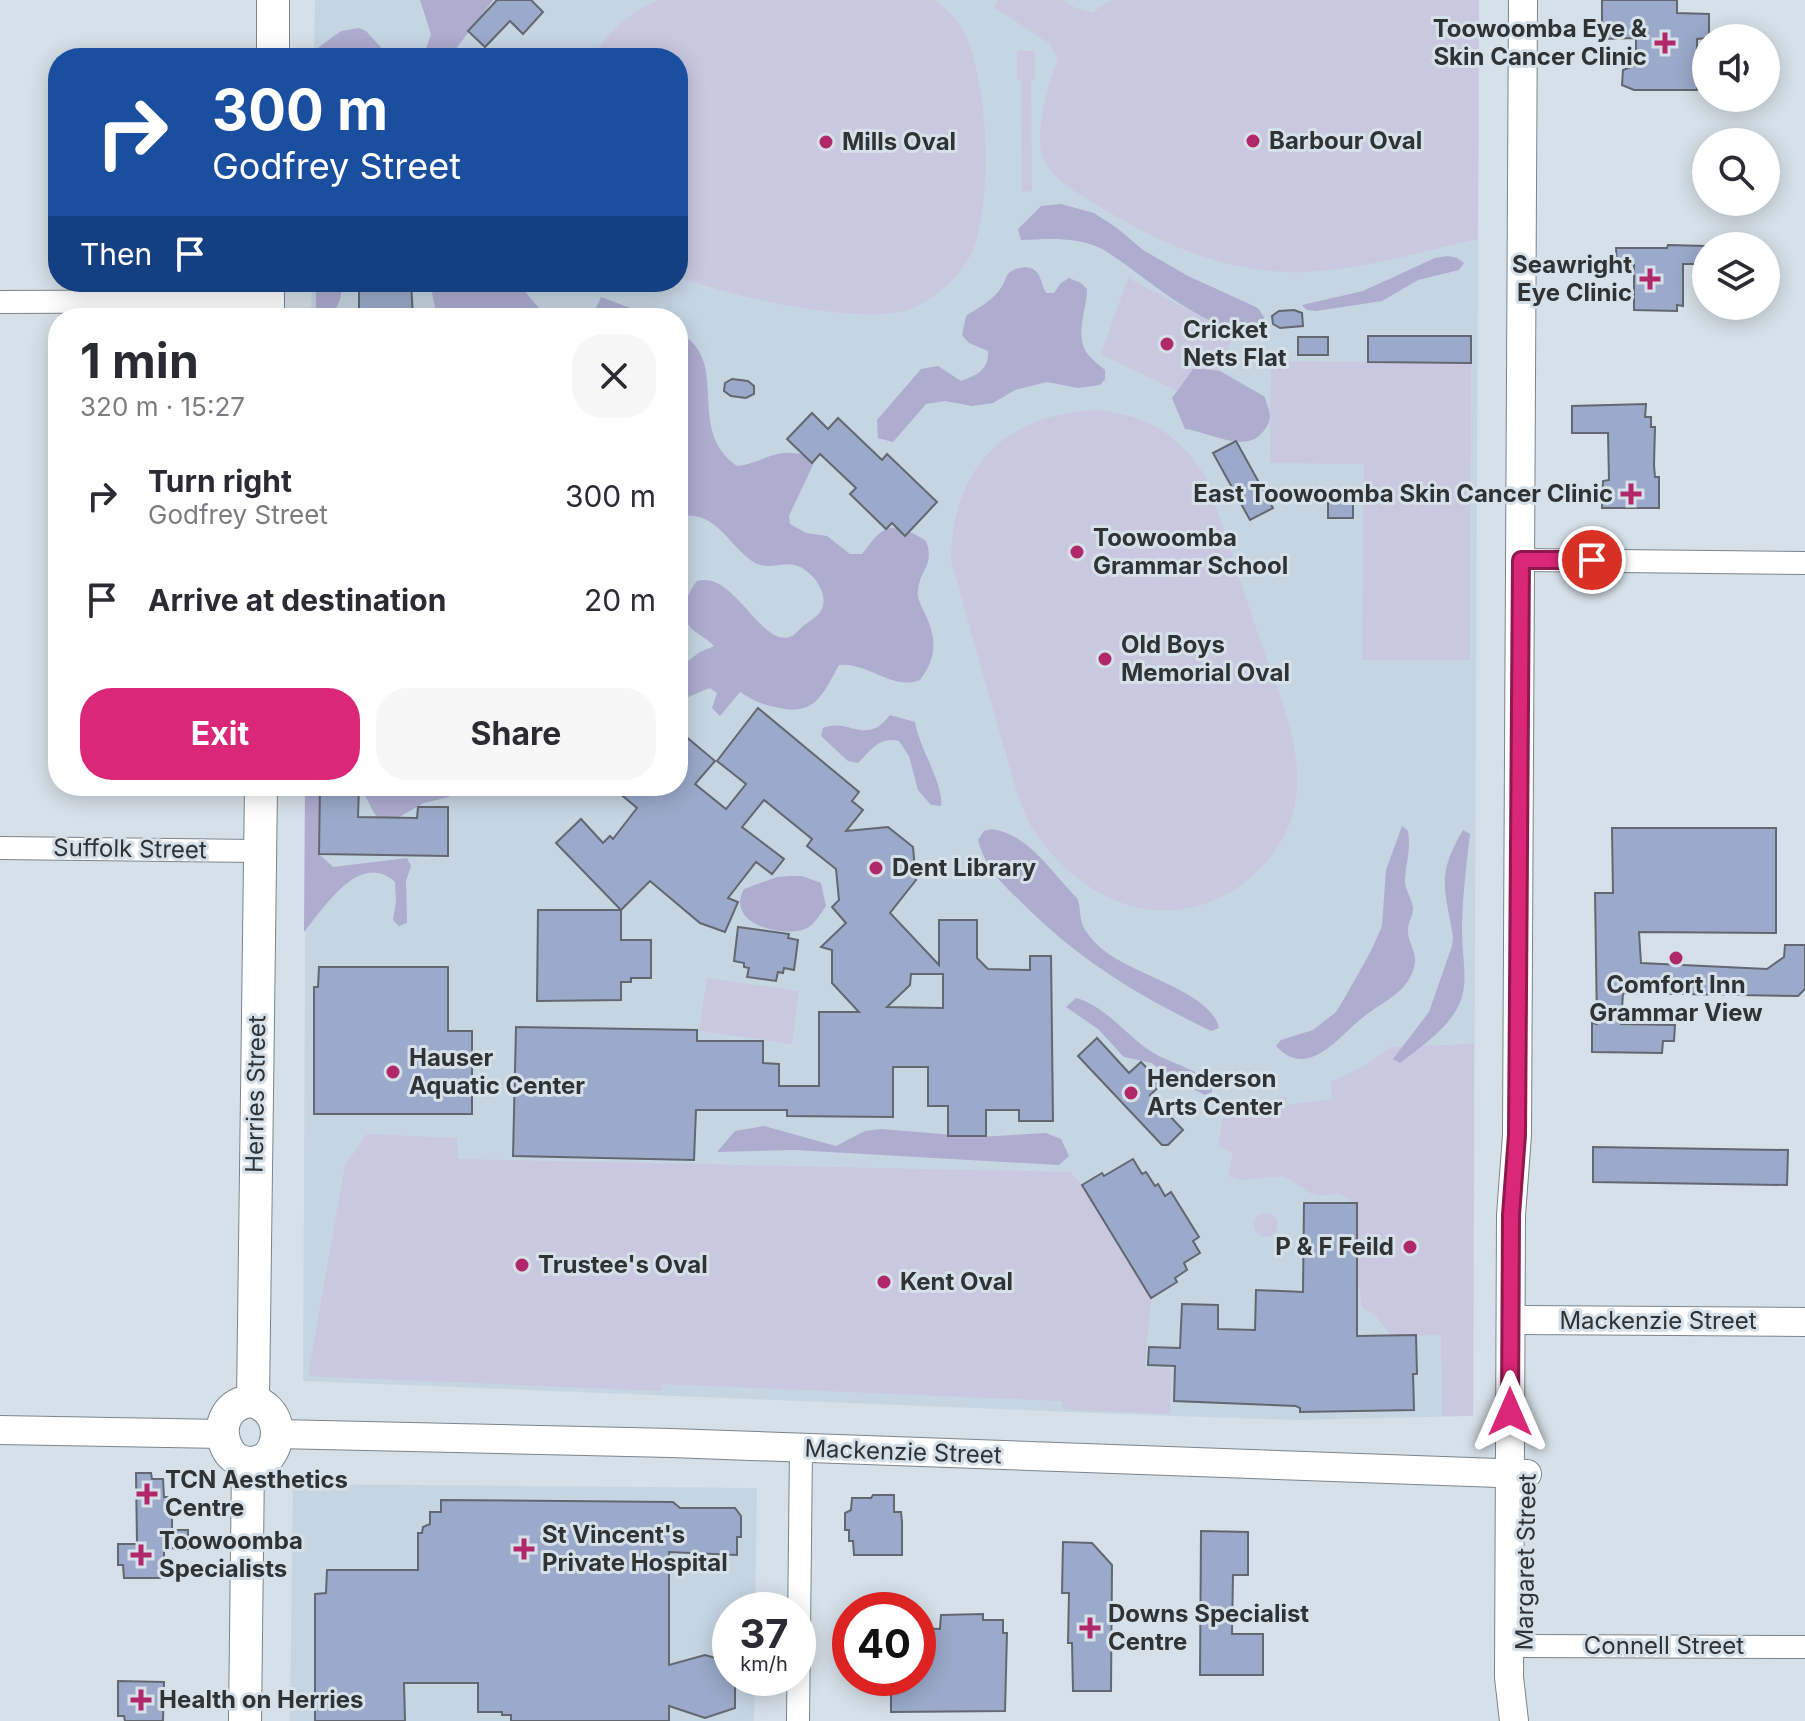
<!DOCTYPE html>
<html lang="en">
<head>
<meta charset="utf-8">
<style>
  :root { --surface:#fff; --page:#f7f7f7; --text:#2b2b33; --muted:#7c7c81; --accent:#db2777 }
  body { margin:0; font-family:Inter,sans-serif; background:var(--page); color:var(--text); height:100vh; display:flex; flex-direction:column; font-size:30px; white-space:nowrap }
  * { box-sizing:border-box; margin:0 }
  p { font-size:26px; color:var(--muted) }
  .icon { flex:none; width:44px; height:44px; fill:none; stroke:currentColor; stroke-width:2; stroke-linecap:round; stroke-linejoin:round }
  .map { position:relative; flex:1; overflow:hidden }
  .drawer { position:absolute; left:48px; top:308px; width:640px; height:488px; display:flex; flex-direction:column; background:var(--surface); border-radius:32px; box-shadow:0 4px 20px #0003 }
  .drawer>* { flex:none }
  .banner { position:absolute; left:48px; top:48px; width:640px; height:244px; border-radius:32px; box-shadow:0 4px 20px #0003; background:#1a4fa0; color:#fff; overflow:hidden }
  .tools { position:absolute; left:1692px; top:24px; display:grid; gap:16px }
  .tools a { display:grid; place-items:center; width:88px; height:88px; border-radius:50%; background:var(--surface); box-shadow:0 4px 20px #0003; font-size:40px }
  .speed { position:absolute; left:712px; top:1592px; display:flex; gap:16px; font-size:40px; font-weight:700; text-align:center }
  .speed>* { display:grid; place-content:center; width:104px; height:104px; border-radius:50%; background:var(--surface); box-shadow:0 4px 20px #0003; line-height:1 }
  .speed small { font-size:20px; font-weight:400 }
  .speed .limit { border:12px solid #d22; background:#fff; color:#111 }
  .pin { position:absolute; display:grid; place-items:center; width:68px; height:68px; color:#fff; margin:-34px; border:4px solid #fff; border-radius:50%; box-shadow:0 2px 8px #0007 }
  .me { position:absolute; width:88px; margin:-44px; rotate:0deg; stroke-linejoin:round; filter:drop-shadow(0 0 6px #0008) }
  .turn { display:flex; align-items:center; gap:28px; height:168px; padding:0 32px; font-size:36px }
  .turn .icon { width:104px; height:104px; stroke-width:2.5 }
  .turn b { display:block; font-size:56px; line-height:68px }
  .then { display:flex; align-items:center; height:76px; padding:0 32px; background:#0003; gap:16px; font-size:30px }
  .round { display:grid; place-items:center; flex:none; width:84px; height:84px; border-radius:32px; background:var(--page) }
  .headline { display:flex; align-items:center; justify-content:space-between; height:136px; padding:0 32px }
  h1 { font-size:48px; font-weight:700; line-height:60px }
  .cta { display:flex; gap:16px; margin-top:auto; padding:16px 32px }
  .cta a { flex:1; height:92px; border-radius:32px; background:var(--accent); color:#fff; font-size:32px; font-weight:700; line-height:92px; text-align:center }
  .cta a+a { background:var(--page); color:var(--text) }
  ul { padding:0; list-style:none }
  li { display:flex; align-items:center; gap:24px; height:104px; padding:0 32px }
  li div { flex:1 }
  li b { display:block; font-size:30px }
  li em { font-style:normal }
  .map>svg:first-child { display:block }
</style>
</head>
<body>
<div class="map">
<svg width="1805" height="1721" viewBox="0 0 1805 1721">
  <rect width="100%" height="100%" fill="#d6e0e8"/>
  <g fill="#c5d5e2">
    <polygon points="315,0 1479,0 1473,1416 1298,1420 1172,1416 303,1381 306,786 678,786 678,318 311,318 312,282 678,282 678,58 314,58"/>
    <polygon points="293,1484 757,1488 755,1610 730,1610 730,1678 755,1678 754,1721 290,1721"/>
  </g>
  <g fill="#c9c8e0">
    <path d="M659 0H934C944 7 953 15 960 25 989 73 993 195 974 247 964 272 940 295 916 307 873 329 722 296 678 275V58H592C609 32 629 12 659 0Z"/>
    <path d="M999 0H1064L1075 8 1092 13 1111 0H1479L1478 239C1423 251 1361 270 1304 272 1226 275 1154 241 1089 200 1072 189 1053 180 1044 160 1033 137 1048 82 1058 60L1050 44 994 7Z"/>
    <polygon points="1017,51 1035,51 1035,79 1031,79 1032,191 1022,192 1021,80 1017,79"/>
    <polygon points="1128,278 1234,334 1206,405 1101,354"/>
    <polygon points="1271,361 1471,363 1470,660 1362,660 1364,464 1270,463"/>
    <path d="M1100 410C1153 418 1178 434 1207 479 1225 533 1242 587 1260 640 1277 689 1303 745 1296 798 1290 843 1256 881 1217 899 1148 930 1079 894 1038 837 1019 810 1012 772 1002 741 985 681 968 621 951 560 952 468 1006 412 1100 410Z"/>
    <polygon points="707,978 799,991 792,1044 699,1031"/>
    <polygon points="1474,1044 1473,1416 1442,1416 1441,1335 1391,1336 1374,1314 1362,1307 1351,1226 1353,1206 1350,1200 1338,1193 1320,1196 1310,1193 1284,1176 1240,1180 1228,1176 1233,1153 1218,1146 1226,1101 1234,1104 1286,1097 1287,1105 1332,1099 1331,1082 1367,1064 1391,1047"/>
    <polygon points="367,1134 457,1138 458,1159 1070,1172 1082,1185 1151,1298 1145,1367 1171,1369 1170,1414 1062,1409 1062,1401 663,1384 661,1391 308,1376 345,1165"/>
    <circle cx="1266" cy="1225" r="12"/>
  </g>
  <g fill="#aeaccf">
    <polygon points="420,0 493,0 449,58 423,58 431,34"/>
    <polygon points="359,28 366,31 387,54 387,58 320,58 319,47 341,31"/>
    <path d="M1061 204 1094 213 1117 228 1143 250 1188 276 1258 308 1264 317 1262 325C1218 349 1136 266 1100 248 1075 236 1047 239 1021 240L1018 229 1041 206Z"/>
    <polygon points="1448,256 1457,258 1464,263 1459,270 1418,280 1382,301 1316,311 1307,310 1302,305 1363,291 1435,258"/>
    <path d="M1025 267C1042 269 1039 280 1046 293H1054L1061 283 1069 278 1081 283 1087 289C1087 308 1075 334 1086 352 1091 359 1099 365 1105 370V379L1100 385 1078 388 1047 382 1015 390 993 403 972 406 945 401 926 404 893 442 878 438 877 420 921 369 938 366 961 381C977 375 989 370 988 351L969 343 962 335 966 316C976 309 990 302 998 292 1010 278 1001 271 1025 267Z"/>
    <polygon points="316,282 338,282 342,287 340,300 331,318 316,318"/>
    <polygon points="430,282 517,282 538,307 542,318 437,318"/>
    <polygon points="601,297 657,318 595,318 594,312"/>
    <path d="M678 331C683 335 689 339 693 343 723 376 690 433 737 466 768 462 773 446 809 456L813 465 789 516 790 524 806 533 827 536 850 554H862C885 523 891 520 926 541 935 565 920 569 918 590 916 598 922 606 925 614 937 639 937 657 920 680 892 691 868 662 839 665 824 692 816 716 780 708 761 704 758 703 740 692L720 716 712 708 717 693 710 688 688 697 678 695V668L700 652 714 646C708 639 700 636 693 630 678 617 687 593 697 581 735 570 762 651 792 636 795 635 798 630 801 628 807 622 815 619 820 612 831 597 815 574 800 567 782 558 768 575 748 558 724 538 715 511 678 516Z"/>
    <path d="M1194 368 1220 371 1265 397C1266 403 1270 411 1270 416 1270 423 1265 430 1261 434 1244 453 1206 431 1185 429L1172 398Z"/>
    <path d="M890 715 915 722C919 747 944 785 941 806L931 805 918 790 909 756 899 741C880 736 871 750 858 763L848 761 821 736 823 728C849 717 866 747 890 715Z"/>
    <path d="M305 786H320L319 854 333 867 407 858 411 866 406 881 407 923 399 926 393 920 396 901 395 882C360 850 324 908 304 932Z"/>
    <polygon points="366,786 453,786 449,797 424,803 399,817 379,818 374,813 361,788"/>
    <path d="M1402 826 1408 831C1411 850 1406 862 1405 879 1404 889 1412 898 1413 908 1413 917 1407 924 1408 932 1408 942 1416 951 1415 962 1411 992 1383 1001 1362 1018 1339 1036 1308 1081 1276 1046L1281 1040 1313 1030 1336 1012 1344 999 1371 951 1382 926 1386 870Z"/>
    <path d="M992 829C1030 835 1051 872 1077 898 1081 907 1079 914 1082 923 1084 931 1094 942 1101 948 1129 974 1211 991 1219 1028L1211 1031C1137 995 1082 962 1023 904 1001 882 987 871 978 840L984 831Z"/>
    <path d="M1463 830 1470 834C1466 867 1462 900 1462 934 1462 962 1471 987 1455 1012 1442 1033 1419 1048 1400 1063L1393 1059 1429 1012 1452 946 1453 937C1445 887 1436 876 1463 830Z"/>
    <path d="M790 876H802L821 883 826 906C820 914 815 925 805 929 780 938 725 923 744 889L777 877Z"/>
    <path d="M1076 998C1106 1006 1126 1036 1152 1052 1172 1064 1195 1068 1212 1084V1092L1205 1095 1167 1076 1152 1063 1124 1057 1098 1029 1066 1007Z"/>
    <polygon points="764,1126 836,1146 865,1131 881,1129 978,1137 1046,1133 1061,1139 1069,1156 1059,1165 794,1150 717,1152 735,1131"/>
  </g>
  <g fill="#9baaca" stroke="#626770" stroke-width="2" fill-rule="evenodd">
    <polygon points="497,0 531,0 543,12 523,34 510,21 485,47 468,31"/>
    <polygon points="1602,0 1677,0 1677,13 1709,14 1709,38 1697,39 1697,90 1634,90 1622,85 1623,70 1636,65 1636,38 1602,39"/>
    <polygon points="1668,245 1706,246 1706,264 1683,264 1683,306 1677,305 1677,311 1634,310 1634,265 1617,265 1616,248 1667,248"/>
    <polygon points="359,282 411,282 413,318 359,318"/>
    <polygon points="1294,310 1302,313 1303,326 1280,328 1273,324 1272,316 1279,311"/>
    <polygon points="1368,336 1471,336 1471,363 1368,362"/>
    <rect x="1298" y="337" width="30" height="18"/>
    <polygon points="732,379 748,381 754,386 754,394 746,398 731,396 724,391 725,383"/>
    <polygon points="1646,404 1645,417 1651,417 1651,427 1655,427 1654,465 1655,477 1659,477 1659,508 1602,508 1603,481 1609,480 1608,433 1572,433 1572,406"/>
    <polygon points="812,413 828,429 838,418 882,460 887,454 937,502 905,536 892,523 886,529 850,494 856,488 820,454 812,463 787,439"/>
    <polygon points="1236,441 1273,508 1250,520 1213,453"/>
    <polygon points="1328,493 1344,493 1344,503 1353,503 1353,518 1328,518"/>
    <path d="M758 708 859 792 852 801 863 810 846 831 888 827 913 847 916 880 890 913 939 965V920H977V958L988 969 1030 970V956H1051L1053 1121H1019V1110H986V1136H948V1106H928V1067H893V1117L787 1116V1110H696L694 1160 513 1156 516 1027 697 1030V1041H763V1063L779 1064V1086H819V1012H859L832 983V950L821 947 846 923 832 907 839 900 836 869 807 846 812 839 764 800 742 827 784 859 772 874 756 862 728 898 738 902 725 932 700 923 650 881 621 910 556 843 581 819 603 843 610 836 613 839 637 808 611 786H678V730L715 761 695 784 726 809 746 784 717 761ZM911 974H943V1008L887 1007 910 985Z"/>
    <polygon points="320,786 359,786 358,817 417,818 418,807 448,807 448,856 319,854"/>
    <polygon points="1612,828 1776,828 1776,933 1639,932 1641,963 1767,969 1784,957 1785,945 1805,945 1805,989 1798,996 1623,993 1621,1024 1675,1025 1674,1041 1663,1041 1662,1053 1592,1052 1592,1023 1597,1024 1595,893 1613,893"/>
    <polygon points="538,910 621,910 621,940 651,940 651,978 631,978 631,982 621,982 621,1000 537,1001"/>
    <polygon points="738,927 789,934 788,938 798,940 794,970 784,968 783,973 778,972 776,981 747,977 749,968 744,967 744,963 734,961"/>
    <polygon points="319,967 448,967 448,1031 472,1031 472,1114 314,1114 314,987 318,987"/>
    <polygon points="1097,1038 1129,1073 1141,1062 1162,1084 1150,1095 1183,1130 1168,1145 1162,1145 1078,1056"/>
    <polygon points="1593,1147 1788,1150 1787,1185 1593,1182"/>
    <polygon points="1133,1159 1142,1174 1146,1172 1155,1186 1158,1184 1165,1196 1171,1192 1199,1237 1193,1241 1200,1253 1184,1263 1187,1270 1175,1278 1177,1282 1151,1298 1082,1185 1102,1173 1104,1176"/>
    <polygon points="1304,1203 1357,1203 1357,1336 1416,1335 1417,1374 1413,1374 1414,1410 1300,1412 1300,1408 1296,1406 1174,1401 1175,1366 1148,1365 1149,1347 1180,1348 1182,1304 1218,1305 1218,1329 1255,1330 1256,1290 1303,1292"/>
    <polygon points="136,1473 151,1473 152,1479 163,1479 164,1497 172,1497 172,1530 188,1530 188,1549 164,1548 164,1578 124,1578 123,1565 118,1565 118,1544 137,1544"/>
    <polygon points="873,1495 894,1495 894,1512 901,1512 902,1522 902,1555 854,1555 853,1541 849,1541 849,1530 845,1530 845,1513 851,1510 852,1498 871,1498"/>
    <polygon points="441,1500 673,1502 680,1508 735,1508 741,1516 741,1537 737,1537 737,1555 669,1552 669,1665 705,1655 730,1662 730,1678 735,1678 735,1708 705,1718 669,1706 669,1721 511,1721 511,1715 502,1715 502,1712 478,1712 478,1683 404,1683 405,1721 315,1721 315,1594 326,1593 327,1570 418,1570 418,1533 422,1533 423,1527 430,1524 430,1512 441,1512"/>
    <polygon points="1201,1531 1248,1532 1248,1575 1233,1575 1232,1634 1263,1634 1263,1675 1200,1675"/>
    <polygon points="1063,1542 1092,1543 1112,1565 1111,1691 1073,1691 1072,1643 1068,1643 1069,1593 1062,1593"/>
    <polygon points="983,1614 983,1620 1003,1620 1003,1633 1007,1633 1005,1711 891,1712 891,1678 918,1678 918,1628 940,1629 941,1615"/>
    <polygon points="118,1681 164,1682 163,1721 125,1721 124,1716 118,1716"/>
  </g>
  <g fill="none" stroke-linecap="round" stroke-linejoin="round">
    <g stroke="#7c858c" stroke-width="24">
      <g id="minor">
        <polyline points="0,302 268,301"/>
        <polyline points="1521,560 1805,563"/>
        <polyline points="0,848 259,851"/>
        <polyline points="1524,1646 1805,1647"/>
        <polyline points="798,1721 801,1449"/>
      </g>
    </g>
    <g stroke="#7c858c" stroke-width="30">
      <g id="tertiary">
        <polyline points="1511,1320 1805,1322"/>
        <polyline points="0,1430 223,1434"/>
        <polyline points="277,1434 671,1443 1527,1474"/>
        <polyline points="1514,1721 1509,1677 1511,1215 1517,1135 1523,0"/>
      </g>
    </g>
    <g stroke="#7c858c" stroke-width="34">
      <g id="secondary">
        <polyline points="273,58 273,0"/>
        <polyline points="268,318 268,282"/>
        <polyline points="253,1401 261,786"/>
        <path d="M253 1401C278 1409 284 1437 268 1457 223 1485 201 1404 253 1401Z"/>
        <polyline points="245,1721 248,1463"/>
      </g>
    </g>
    <use href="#minor" stroke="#fff" stroke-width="22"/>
    <use href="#tertiary" stroke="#fff" stroke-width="28"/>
    <use href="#secondary" stroke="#fff" stroke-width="32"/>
  </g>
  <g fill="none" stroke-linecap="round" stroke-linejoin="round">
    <g stroke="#8e194d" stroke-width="20">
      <polyline id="route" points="1510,1412 1511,1215 1517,1135 1521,560 1592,560"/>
    </g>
    <use href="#route" stroke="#db2777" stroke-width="14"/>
  </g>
  <g fill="#b0286a" stroke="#d6e0e8" stroke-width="3">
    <path d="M1661 31h8v8h8v8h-8v8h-8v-8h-8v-8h8z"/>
    <circle cx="1253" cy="141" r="8"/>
    <circle cx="826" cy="142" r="8"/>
    <path d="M1646 267h8v8h8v8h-8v8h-8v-8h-8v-8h8z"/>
    <circle cx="1167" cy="344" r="8"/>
    <path d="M1627 482h8v8h8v8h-8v8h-8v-8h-8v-8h8z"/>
    <circle cx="1077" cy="552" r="8"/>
    <circle cx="1105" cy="659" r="8"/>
    <circle cx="876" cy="868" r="8"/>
    <circle cx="1676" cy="958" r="8"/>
    <circle cx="393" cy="1072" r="8"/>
    <circle cx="1131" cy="1093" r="8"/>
    <circle cx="1410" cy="1247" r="8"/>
    <circle cx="522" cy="1265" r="8"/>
    <circle cx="884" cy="1282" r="8"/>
    <path d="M143 1482h8v8h8v8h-8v8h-8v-8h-8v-8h8z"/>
    <path d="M520 1537h8v8h8v8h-8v8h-8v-8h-8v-8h8z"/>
    <path d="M137 1543h8v8h8v8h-8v8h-8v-8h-8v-8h8z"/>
    <path d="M1086 1616h8v8h8v8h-8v8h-8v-8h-8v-8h8z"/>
    <path d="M137 1688h8v8h8v8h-8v8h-8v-8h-8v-8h8z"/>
  </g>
  <g text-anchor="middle" stroke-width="6" stroke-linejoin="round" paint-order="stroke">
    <g font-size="24" font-weight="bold" fill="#2f3336" stroke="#d6e0e8" text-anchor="start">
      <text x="1647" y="37" text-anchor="end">Toowoomba Eye &amp;<tspan x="1647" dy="28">Skin Cancer Clinic</tspan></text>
      <text x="1269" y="149">Barbour Oval</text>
      <text x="842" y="150">Mills Oval</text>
      <text x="1632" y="273" text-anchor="end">Seawright<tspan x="1632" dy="28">Eye Clinic</tspan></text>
      <text x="1183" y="338">Cricket<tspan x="1183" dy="28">Nets Flat</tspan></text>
      <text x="1613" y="502" text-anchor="end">East Toowoomba Skin Cancer Clinic</text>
      <text x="1093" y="546">Toowoomba<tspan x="1093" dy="28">Grammar School</tspan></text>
      <text x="1121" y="653">Old Boys<tspan x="1121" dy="28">Memorial Oval</tspan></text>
      <text x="892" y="876">Dent Library</text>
      <text x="1676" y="993" text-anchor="middle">Comfort Inn<tspan x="1676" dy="28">Grammar View</tspan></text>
      <text x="409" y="1066">Hauser<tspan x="409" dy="28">Aquatic Center</tspan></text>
      <text x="1147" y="1087">Henderson<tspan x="1147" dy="28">Arts Center</tspan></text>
      <text x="1394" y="1255" text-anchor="end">P &amp; F Feild</text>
      <text x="538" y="1273">Trustee's Oval</text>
      <text x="900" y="1290">Kent Oval</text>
      <text x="165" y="1488">TCN Aesthetics<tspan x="165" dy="28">Centre</tspan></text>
      <text x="542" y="1543">St Vincent's<tspan x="542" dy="28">Private Hospital</tspan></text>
      <text x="159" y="1549">Toowoomba<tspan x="159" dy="28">Specialists</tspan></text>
      <text x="1108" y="1622">Downs Specialist<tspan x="1108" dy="28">Centre</tspan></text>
      <text x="159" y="1708">Health on Herries</text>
    </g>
    <g font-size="24" fill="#2f3336" stroke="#d6e0e8">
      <text transform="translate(130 849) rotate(1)" y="8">Suffolk Street</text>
      <text transform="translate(256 1094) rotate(-89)" y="8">Herries Street</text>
      <text x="1658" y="1329">Mackenzie Street</text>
      <text transform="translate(903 1452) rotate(2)" y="8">Mackenzie Street</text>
      <text transform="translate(1526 1562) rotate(-89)" y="8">Margaret Street</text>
      <text x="1664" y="1654">Connell Street</text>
    </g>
  </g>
</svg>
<div class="tools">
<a><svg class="icon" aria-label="sound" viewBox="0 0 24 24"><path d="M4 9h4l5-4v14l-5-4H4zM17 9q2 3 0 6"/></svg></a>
<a><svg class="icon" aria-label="search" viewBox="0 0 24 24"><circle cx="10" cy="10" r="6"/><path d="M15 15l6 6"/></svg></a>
<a><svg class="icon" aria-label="layers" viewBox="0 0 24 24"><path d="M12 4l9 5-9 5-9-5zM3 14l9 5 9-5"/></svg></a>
</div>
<div class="speed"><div>37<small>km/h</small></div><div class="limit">40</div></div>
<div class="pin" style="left:1592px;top:560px;background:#d93025"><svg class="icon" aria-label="arrive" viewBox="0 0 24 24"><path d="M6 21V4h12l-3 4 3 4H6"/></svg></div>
<svg class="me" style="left:1510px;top:1412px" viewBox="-20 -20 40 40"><path d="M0-17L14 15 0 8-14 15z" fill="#db2777" stroke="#fff" stroke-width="4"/></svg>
<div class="banner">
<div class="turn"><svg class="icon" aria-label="right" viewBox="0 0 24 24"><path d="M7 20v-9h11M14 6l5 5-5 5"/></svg><div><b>300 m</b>Godfrey Street</div></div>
<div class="then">Then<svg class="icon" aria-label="arrive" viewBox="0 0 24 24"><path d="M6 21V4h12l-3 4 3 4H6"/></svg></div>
</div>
<section class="drawer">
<div class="headline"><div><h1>1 min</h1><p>320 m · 15:27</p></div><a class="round"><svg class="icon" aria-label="close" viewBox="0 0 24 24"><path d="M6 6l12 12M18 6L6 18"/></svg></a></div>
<ul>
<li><svg class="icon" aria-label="right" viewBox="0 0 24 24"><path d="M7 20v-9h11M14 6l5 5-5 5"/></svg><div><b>Turn right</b><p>Godfrey Street</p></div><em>300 m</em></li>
<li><svg class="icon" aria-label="arrive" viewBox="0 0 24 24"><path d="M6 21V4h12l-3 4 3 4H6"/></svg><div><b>Arrive at destination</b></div><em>20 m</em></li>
</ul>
<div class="cta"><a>Exit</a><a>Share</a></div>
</section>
</div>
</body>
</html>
